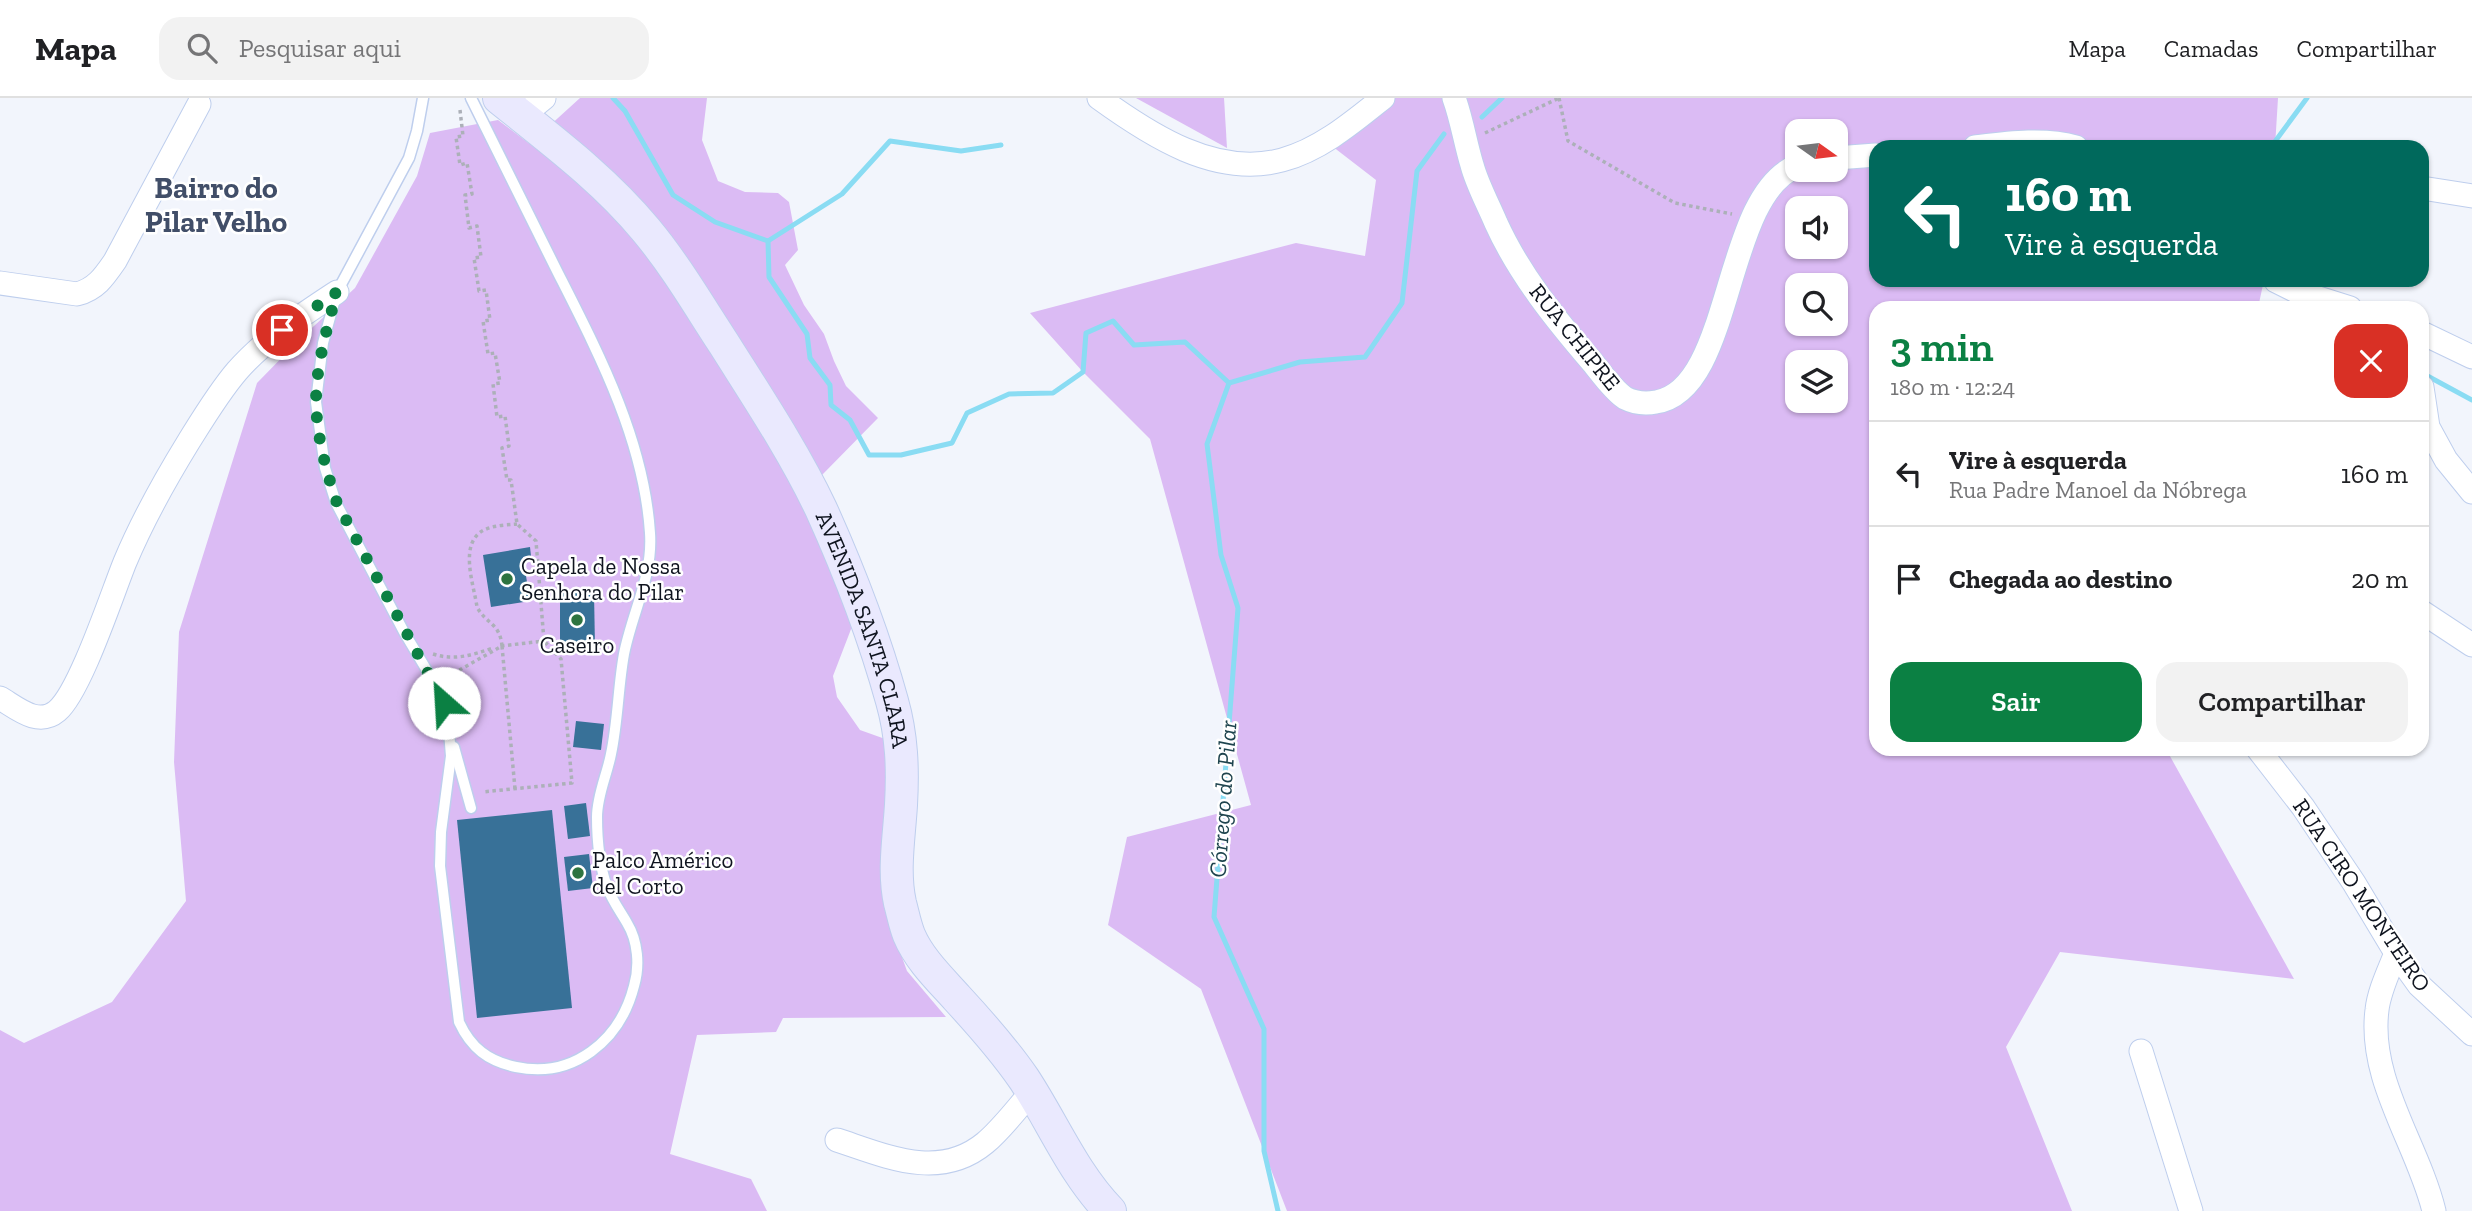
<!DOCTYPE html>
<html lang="pt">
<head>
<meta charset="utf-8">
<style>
  :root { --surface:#fff; --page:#f2f2f2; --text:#202124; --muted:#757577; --line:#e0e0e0; --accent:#0b8043 }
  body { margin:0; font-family:"Zilla Slab",serif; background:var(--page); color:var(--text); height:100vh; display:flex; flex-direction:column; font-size:26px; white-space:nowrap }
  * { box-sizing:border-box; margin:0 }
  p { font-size:23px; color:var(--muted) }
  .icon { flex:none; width:38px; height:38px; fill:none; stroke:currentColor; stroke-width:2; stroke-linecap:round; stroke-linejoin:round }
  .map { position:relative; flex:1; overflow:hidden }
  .details { position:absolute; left:1869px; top:203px; width:560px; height:455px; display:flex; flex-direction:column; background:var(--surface); border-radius:21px; box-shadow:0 2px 5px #0004 }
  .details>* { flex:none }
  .banner { position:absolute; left:1869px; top:42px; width:560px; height:147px; border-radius:21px; box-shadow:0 2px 5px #0004; background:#00695c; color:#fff; overflow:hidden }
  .needle { width:46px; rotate:104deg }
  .controls { position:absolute; left:1785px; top:21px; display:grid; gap:14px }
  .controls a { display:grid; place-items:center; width:63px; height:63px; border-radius:14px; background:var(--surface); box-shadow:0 2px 5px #0004; font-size:35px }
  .pin { position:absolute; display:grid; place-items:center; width:60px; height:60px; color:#fff; margin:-30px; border:4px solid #fff; border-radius:50%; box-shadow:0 2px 7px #0007 }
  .me { position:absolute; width:77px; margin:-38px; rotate:334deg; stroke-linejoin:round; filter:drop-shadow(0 0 5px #0008) }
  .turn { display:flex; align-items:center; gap:24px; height:147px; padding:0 21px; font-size:32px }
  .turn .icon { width:91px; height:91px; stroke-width:2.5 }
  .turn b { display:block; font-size:49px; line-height:60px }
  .round { display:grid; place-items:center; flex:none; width:74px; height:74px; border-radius:21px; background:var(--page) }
  .overview { display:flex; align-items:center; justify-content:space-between; height:119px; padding:0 21px }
  h1 { font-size:42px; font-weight:600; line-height:52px; color:var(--accent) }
  .primary-button { display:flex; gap:14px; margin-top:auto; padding:14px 21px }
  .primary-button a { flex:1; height:80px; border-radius:21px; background:var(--accent); color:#fff; font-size:28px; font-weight:600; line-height:80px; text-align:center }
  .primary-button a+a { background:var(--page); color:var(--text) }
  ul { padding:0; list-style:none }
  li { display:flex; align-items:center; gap:21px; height:105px; padding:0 21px; border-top:2px solid var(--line) }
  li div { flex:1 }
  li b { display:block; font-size:26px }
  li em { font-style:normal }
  header { display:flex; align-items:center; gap:42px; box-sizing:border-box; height:98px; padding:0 35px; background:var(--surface); border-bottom:2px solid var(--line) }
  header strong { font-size:33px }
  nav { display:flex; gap:38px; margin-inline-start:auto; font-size:24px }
  .search { width:490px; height:63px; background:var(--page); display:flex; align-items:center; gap:18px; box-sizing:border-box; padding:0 24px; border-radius:21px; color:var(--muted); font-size:26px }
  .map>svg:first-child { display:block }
</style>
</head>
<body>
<header>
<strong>Mapa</strong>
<div class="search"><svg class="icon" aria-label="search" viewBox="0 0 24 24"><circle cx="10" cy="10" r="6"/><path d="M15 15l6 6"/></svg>Pesquisar aqui</div>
<nav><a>Mapa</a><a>Camadas</a><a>Compartilhar</a></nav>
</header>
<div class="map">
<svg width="2472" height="1113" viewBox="0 0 2472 1113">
  <rect width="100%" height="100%" fill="#f2f5fc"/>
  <g fill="#dbbbf4" fill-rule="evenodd">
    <polygon points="580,0 707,0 702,42 718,83 745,94 778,95 789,104 798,152 785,167 804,207 824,236 834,263 846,288 878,320 822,377 759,282 547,30"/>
    <polygon points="1136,0 1224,0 1227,50"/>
    <path d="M1382 0H2278L2275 49H1876V182H2264L2258 210H1876V651H2166L2294 881 2060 854 2006 949 2072 1113H1287L1201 891 1108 827 1127 739 1251 707 1150 341 1083 274 1030 215 1296 145 1365 158 1376 82 1328 45ZM1797 33H1836V72H1797ZM1797 110H1836V149H1797ZM1797 187H1836V226H1797ZM1797 264H1836V303H1797Z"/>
    <polygon points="498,22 559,68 640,138 765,338 808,415 853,526 833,578 837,599 860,632 888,642 888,821 907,873 946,919 783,920 776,934 697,937 670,1056 751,1081 767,1113 0,1113 0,932 24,945 112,904 186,803 174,664 179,534 257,285 301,240 355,190 417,78 430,35"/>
  </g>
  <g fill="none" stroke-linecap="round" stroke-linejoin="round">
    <g stroke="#8adcf3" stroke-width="5">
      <polyline points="613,0 625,13 673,97 715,124 768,143 842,96 890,43 961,53 1001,47"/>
      <polyline points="1482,19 1502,0"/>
      <polyline points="2271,49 2307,0"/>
      <polyline points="768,143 769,179 807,236 810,260 830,287 831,307 850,322 869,357 901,357 952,345 967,315 1009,296 1053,295 1083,274 1086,235 1113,223 1134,247 1185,244 1229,285 1300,264 1365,259 1402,205 1417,73 1444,36"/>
      <polyline points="2422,275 2472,302"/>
      <polyline points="1229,285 1207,346 1221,457 1238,510 1214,819 1264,931 1264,1053 1278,1113"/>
    </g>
  </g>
  <g fill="#387198">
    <polygon points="530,449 531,458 523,459 530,503 491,509 483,457"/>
    <polygon points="560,494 594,494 595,550 560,550"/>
    <polygon points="576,623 604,626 601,652 573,649"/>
    <polygon points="586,705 590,738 568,741 564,708"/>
    <polygon points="552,712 572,910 477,920 457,722"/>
    <polygon points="589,756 593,790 568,793 564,759"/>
  </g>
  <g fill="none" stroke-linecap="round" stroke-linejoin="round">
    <g stroke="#beceed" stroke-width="13">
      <g id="lane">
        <path d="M423 0 417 33 409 60 337 194 323 245 316 304 325 370 336 405 404 534 435 586 448 621 451 658 441 734 440 768 459 924C471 950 488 963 516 969 573 981 620 943 634 888 640 868 638 843 627 825 620 813 612 802 607 789 600 769 597 741 597 719 597 697 607 677 611 656 618 623 618 589 624 556 632 515 653 478 650 435 644 342 599 256 558 175 529 116 500 58 471 0"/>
        <polyline points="454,649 471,710"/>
      </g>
    </g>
    <g stroke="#beceed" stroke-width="25">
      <g id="street">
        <path d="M1099 0C1150 37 1216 80 1282 62 1320 52 1353 24 1383 0"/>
        <path d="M1454 0C1462 22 1465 44 1472 67 1477 86 1488 106 1496 125 1519 176 1556 222 1593 265 1602 276 1613 292 1625 300 1635 305 1646 306 1656 304 1734 292 1722 98 1797 68"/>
        <polyline points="522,18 544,0"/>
        <path d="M1975 49C2008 45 2044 40 2076 49"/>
        <polyline points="1836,60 1876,57"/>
        <polyline points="2422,90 2472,98"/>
        <polyline points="2276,183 2296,193 2350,210"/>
        <path d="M0 185 77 196C96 191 104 179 115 163L199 6"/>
        <polyline points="2422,235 2472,259"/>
        <polyline points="2422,289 2428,329 2446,362 2472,394"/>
        <polyline points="2422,514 2472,547"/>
        <path d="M0 600C17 610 38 629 57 613 80 594 112 496 125 464 143 421 165 382 189 343 204 319 219 294 237 273 265 241 302 217 337 194"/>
        <polyline points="2258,651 2303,709 2354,785 2396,855 2419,887 2472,936"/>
        <path d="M2396 855C2389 873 2379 893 2377 912 2368 982 2418 1047 2434 1113"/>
        <polyline points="2141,953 2191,1113"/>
        <path d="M837 1042C886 1058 939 1083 985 1045 1002 1031 1017 1010 1032 994"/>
      </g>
    </g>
    <g stroke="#beceed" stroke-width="34">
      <g id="secondary">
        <path id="s1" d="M499 0C550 41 604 81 646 132 676 168 699 208 724 246 758 300 794 354 821 411 849 473 874 538 892 603 902 638 903 671 901 707 899 740 893 773 900 805 903 816 905 827 909 837 919 861 940 881 957 900 981 926 1004 952 1024 981 1053 1025 1073 1075 1110 1113"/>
      </g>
    </g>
    <g stroke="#acb0b8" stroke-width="3.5" stroke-dasharray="3.5 3.5" stroke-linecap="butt">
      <polyline points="1559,0 1568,43 1675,105 1732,116"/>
      <polyline points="460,12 463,38 456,39 460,67 467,65 472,96 465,97 469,130 477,128 481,159 474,160 479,193 486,192 490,222 483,223 488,256 495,255 500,285 493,286 497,319 505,318 509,348 502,350 507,382 511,382 517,426 536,443 544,543 561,561 572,685 482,694"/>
      <polyline points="1485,35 1559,0"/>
      <polyline points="501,548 544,543"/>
      <polyline points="502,548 515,691"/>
      <path d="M433 556C455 563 472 557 493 550"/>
      <path d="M447 579 502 548C500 525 486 526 477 509 474 487 458 445 484 432 494 427 507 427 517 426"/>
    </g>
    <use href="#lane" stroke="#fff" stroke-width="10"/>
    <use href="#street" stroke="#fff" stroke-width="23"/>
    <use href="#secondary" stroke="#eae9fe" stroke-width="32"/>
  </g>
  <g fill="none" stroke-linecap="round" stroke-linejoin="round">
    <path stroke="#0b8043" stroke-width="12" stroke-dasharray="0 21.6" d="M282 232 337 194C327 230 316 267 316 305 317 339 326 373 337 405L444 605"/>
  </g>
  <g fill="#2e7440" stroke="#fff" stroke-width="2.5">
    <circle cx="507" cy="481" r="7"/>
    <circle cx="577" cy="522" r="7"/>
    <circle cx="578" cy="775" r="7"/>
  </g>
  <g text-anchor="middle" stroke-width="5" stroke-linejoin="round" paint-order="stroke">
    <g font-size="23" fill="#0f141f" stroke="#fff">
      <text transform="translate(1575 239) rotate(51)" y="8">RUA CHIPRE</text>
      <text dy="8" stroke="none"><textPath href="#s1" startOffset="656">AVENIDA SANTA CLARA</textPath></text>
      <text transform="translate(2362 797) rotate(56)" y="8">RUA CIRO MONTEIRO</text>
    </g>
    <g font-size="23" fill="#0f141f" stroke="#fff" text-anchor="start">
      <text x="521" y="476">Capela de Nossa<tspan x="521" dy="26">Senhora do Pilar</tspan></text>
      <text x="577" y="555" text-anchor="middle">Caseiro</text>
      <text x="592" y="770">Palco Américo<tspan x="592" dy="26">del Corto</tspan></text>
    </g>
    <g font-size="24" font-style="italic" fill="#1e444e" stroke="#fff">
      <text transform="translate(1223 701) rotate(-86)" y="8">Córrego do Pilar</text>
    </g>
    <g font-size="30" font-weight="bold" fill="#414e68" stroke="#fff">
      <text x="216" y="100">Bairro do<tspan x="216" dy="34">Pilar Velho</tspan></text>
    </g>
  </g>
</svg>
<div class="controls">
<a><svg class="needle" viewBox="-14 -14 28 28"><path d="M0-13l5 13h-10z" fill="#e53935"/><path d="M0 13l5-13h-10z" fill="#757577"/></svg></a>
<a><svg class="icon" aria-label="sound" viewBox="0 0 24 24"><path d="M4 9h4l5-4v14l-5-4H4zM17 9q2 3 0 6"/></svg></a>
<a><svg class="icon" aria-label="search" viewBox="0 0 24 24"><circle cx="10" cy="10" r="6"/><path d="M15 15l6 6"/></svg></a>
<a><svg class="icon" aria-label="layers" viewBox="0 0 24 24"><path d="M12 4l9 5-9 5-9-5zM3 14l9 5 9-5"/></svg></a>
</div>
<div class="pin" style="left:282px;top:232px;background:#d93025"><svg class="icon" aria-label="arrive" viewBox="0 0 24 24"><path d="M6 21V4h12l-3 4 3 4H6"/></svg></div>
<svg class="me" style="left:444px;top:605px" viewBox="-20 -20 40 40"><circle r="19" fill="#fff"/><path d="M0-13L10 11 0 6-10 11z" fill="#0b8043"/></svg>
<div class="banner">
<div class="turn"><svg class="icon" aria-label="left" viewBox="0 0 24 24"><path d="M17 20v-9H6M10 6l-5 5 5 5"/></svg><div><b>160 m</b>Vire à esquerda</div></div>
</div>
<section class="details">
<div class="overview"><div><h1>3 min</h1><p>180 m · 12:24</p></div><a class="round" style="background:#d93025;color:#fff"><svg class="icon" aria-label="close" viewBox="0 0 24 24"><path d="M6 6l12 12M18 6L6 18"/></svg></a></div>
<ul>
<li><svg class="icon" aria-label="left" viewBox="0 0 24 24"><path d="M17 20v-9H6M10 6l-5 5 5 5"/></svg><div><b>Vire à esquerda</b><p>Rua Padre Manoel da Nóbrega</p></div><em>160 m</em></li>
<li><svg class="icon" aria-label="arrive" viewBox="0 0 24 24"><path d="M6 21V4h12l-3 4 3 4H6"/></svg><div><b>Chegada ao destino</b></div><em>20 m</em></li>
</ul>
<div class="primary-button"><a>Sair</a><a>Compartilhar</a></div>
</section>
</div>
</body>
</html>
